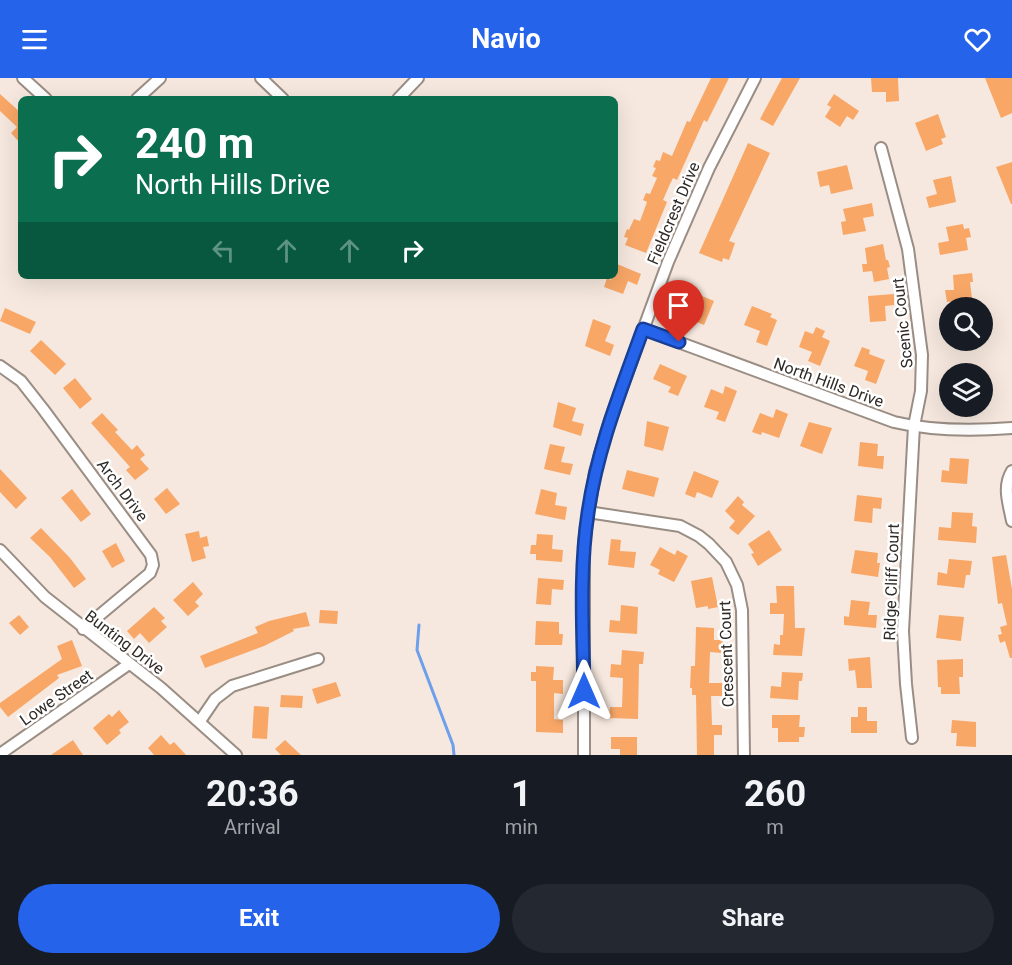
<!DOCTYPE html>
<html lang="en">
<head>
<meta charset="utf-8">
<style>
  :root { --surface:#171b24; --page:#242831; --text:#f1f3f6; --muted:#9ea1a6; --accent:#2563eb }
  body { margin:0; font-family:Roboto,sans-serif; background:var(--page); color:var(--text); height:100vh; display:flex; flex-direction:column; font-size:22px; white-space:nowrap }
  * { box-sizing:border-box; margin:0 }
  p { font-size:20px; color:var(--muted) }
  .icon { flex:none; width:33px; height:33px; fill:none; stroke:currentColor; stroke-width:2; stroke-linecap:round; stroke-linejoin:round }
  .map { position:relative; height:677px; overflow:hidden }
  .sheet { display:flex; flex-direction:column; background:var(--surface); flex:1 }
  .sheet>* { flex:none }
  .guide { position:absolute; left:18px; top:18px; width:600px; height:183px; border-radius:9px; box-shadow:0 6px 24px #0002; background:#0b6e4f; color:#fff; overflow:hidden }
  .buttons { position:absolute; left:939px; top:219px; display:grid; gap:12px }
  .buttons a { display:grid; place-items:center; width:54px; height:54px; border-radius:50%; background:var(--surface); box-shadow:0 6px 24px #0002; font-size:30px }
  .pin { position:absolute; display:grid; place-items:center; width:51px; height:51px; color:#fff; margin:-62px -26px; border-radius:50% 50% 50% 0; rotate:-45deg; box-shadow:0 0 6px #0007 }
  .pin .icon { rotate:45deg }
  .me { position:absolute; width:66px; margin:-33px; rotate:0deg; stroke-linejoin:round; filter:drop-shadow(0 0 4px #0008) }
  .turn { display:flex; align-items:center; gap:21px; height:126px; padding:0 18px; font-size:27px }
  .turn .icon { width:78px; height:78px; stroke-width:2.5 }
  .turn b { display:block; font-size:42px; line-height:51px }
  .lanes { display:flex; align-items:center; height:57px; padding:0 18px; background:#0003; justify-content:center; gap:30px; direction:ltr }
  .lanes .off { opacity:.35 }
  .eta { display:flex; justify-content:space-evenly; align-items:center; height:102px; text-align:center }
  .eta b { font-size:36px; font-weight:700; line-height:42px }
  .primary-button { display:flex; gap:12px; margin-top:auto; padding:12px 18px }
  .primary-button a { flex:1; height:69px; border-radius:36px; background:var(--accent); color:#fff; font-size:24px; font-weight:700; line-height:69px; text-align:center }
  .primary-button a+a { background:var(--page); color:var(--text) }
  header { display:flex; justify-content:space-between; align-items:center; height:78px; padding:0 18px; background:var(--accent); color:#fff; font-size:27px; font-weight:700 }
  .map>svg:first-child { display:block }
</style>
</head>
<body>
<header><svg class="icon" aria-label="menu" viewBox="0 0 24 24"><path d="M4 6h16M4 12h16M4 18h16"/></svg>Navio<svg class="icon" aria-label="heart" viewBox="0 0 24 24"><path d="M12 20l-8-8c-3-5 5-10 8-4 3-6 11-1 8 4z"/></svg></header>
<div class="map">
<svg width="1012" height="677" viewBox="0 0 1012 677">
  <rect width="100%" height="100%" fill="#f6e8de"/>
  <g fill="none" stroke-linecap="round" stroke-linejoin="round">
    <polyline stroke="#6d9feb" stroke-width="3" points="419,547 417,572 453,667 454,677"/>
  </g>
  <g fill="#f8a767">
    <polygon points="711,0 729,0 707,44 704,42 677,102 673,100 670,106 663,122 667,124 646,175 625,167 628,160 624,159 627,151 629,152 634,141 640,143 647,124 643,122 646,115 650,116 657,100 652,98 656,90 653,89 656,82 660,83 663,74 672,78 687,43 690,44"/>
    <polygon points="782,0 800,0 773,48 760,41"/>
    <polygon points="871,0 898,0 899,23 886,24 886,14 872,14"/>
    <polygon points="985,0 1012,0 1012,35 1001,40"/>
    <polygon points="0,16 21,35 21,66 11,55 17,49 0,33"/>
    <polygon points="834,16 859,33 853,42 847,38 840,49 825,39 831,29 827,27"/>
    <polygon points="938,36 946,59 941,61 943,66 926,73 915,45"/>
    <polygon points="748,65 770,75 729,163 735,165 729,182 723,180 722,184 699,175"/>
    <polygon points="1012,84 1012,126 1011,126 996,89"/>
    <polygon points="847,87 853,111 831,116 829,107 820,109 817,94"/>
    <polygon points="951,98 956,124 929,130 926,119 937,116 933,102"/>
    <polygon points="872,125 874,138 863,140 866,153 843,157 841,144 846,143 843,131"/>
    <polygon points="963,146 964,151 969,150 971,159 966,160 968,172 940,177 938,165 949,163 946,149"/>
    <polygon points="883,166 886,182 888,182 890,189 887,190 889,201 874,204 872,193 863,194 862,186 867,186 865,170"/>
    <polygon points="617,186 641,196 637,207 628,203 623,216 604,209 607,200 611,202 612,198 615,198"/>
    <polygon points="972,195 973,204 970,204 972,221 947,224 945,212 954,212 953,197"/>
    <polygon points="690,210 698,213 697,216 714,223 704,247 692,242 696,234 682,228"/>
    <polygon points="894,216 894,227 885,228 886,243 870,244 868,218"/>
    <polygon points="752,228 772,236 770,239 777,242 767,268 756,264 760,253 744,247"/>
    <polygon points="5,230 36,244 30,256 0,243"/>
    <polygon points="593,241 611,248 605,263 614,267 610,278 585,268"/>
    <polygon points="816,249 825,253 822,259 830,263 820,288 808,283 812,274 799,269 805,253 813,256"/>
    <polygon points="41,262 66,286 55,297 30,273"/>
    <polygon points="862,269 870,272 869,276 885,282 876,306 865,302 868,293 854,288"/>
    <polygon points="660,286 687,298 678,318 668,314 671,309 653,301"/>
    <polygon points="75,300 92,321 80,331 63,310"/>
    <polygon points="725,308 737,313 725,344 716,341 719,334 704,329 711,311 723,316"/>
    <polygon points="558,324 576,330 572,343 584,346 581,358 553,349"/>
    <polygon points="776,331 788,336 779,360 762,354 761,357 752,354 760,335 773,340"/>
    <polygon points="102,335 118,352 115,354 132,372 137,367 145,377 140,381 149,391 135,402 126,392 130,389 91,345"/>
    <polygon points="647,343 669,349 663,373 644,368"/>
    <polygon points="809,344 832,350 822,376 800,368"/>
    <polygon points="860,364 878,366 877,378 884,378 883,391 858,388"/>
    <polygon points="550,366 565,369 561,384 573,386 570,397 544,391"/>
    <polygon points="950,380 969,381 967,406 941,404 942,392 949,393"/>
    <polygon points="0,391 27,420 16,431 0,414"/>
    <polygon points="627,392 659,400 654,419 622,411"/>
    <polygon points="694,393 719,403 712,420 697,414 695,420 685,416"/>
    <polygon points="167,410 180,426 166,436 154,421"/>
    <polygon points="72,411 91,436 81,444 61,420"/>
    <polygon points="541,411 557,415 555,427 567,429 565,442 535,436"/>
    <polygon points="857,417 882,420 881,431 873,430 872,445 854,443"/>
    <polygon points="738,418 744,424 742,427 755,438 738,457 729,450 735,443 725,433"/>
    <polygon points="952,434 973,435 972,448 977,449 976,465 938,462 939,449 951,450"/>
    <polygon points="41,450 70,480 86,501 74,510 50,479 30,460"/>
    <polygon points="769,452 782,472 758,488 751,476 754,475 748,466"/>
    <polygon points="199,453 200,460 207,458 209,468 203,469 206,480 192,484 185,456"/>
    <polygon points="537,456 553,457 552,471 563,472 562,484 536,482 536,476 530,476 531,467 536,467"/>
    <polygon points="611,461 621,462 620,473 636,474 634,490 608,487"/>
    <polygon points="116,465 125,483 112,490 102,473"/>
    <polygon points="660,469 675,477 677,472 688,478 674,504 658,496 660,492 650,487"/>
    <polygon points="855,472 878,475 877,485 880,485 878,499 851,495"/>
    <polygon points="1006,477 1012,511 1012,580 1010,580 1005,563 1000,565 998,557 1002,556 1000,549 1007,547 1002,525 998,526 992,479"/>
    <polygon points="949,481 972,483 970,497 966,497 964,510 937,507 938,494 947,496"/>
    <polygon points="712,499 718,529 708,531 708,528 696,530 691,503"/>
    <polygon points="538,500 564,502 563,512 552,511 551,527 536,526"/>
    <polygon points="193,504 203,516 195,524 199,528 188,538 173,522"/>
    <polygon points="776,508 794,508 795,550 805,550 802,578 773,577 774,566 780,567 780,557 783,557 784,536 770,536 770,525 777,525"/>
    <polygon points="851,522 870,524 868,537 877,537 876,550 844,547 844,538 849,539"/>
    <polygon points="621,527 638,529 637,556 609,554 610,542 620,543"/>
    <polygon points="154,529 165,540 161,543 167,549 149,565 140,555 134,561 127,553"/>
    <polygon points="320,532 338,533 337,546 319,545"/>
    <polygon points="306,534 310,548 293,551 294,553 264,568 205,590 200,578 258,555 255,549 269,543"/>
    <polygon points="19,537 29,549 20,557 9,545"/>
    <polygon points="939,537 964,539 961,563 936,560"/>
    <polygon points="536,543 559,544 559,556 563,556 562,567 535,567"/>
    <polygon points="696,549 714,550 714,562 723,562 722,575 710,574 709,605 722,605 722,618 711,618 712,647 722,647 722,657 714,657 714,677 697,677 696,617 692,617 692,610 690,610 691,588 695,588"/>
    <polygon points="72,562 82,588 57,597 59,600 8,639 0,629 0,625 62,581 57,568"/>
    <polygon points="622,572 644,574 643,586 639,586 638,641 609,640 610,629 622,629 623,600 610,599 611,586 621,587"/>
    <polygon points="870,579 872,610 857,610 855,592 849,593 848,581"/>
    <polygon points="963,581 963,599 959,599 960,616 941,616 941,609 938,609 937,582"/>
    <polygon points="536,588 554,589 553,602 563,602 563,616 554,615 554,641 563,642 563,655 536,654 536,603 531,603 531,594 536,594"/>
    <polygon points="782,594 803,595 802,603 799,603 798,622 770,620 771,608 781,609"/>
    <polygon points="336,604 341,618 317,626 312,611"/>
    <polygon points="281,617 303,618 302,630 280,629"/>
    <polygon points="254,628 269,629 267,661 252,660"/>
    <polygon points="858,629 867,629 867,643 877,643 877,655 851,655 851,639 858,639"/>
    <polygon points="119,632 129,644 119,652 121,655 107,667 93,650 109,636 112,639"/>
    <polygon points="772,637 800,637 799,649 805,649 804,659 799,659 799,664 778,664 778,650 772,650"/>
    <polygon points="952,642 976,644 976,669 956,668 957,655 951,655"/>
    <polygon points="161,657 170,667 174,664 186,677 154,677 148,670"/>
    <polygon points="611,659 637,659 637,677 620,677 620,671 611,671"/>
    <polygon points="73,662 83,677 51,677"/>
    <polygon points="285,662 301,677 281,677 275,671"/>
  </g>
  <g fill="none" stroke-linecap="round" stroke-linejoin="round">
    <g stroke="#998d84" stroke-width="14">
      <g id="minor">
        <polyline points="23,0 46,21"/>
        <polyline points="261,0 283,21"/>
        <polyline points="137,21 160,0"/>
        <polyline points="398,21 418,0"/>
        <polyline points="881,70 908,171 922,277 921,313 914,348 903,553 906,606 912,660"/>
        <path d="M643 251 894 344C932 353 974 353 1012 350"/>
        <polyline points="0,288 21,303 43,331 151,477 153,487 150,495 83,551"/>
        <path d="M1012 393C1002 409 1009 426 1012 443"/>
        <polyline points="588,434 680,448 699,458 709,466 726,484 737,507 742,532 744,677"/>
        <polyline points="0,472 45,519 161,610 236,677"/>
        <polyline points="200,643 215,621 232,608 318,581"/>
        <polyline points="0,676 129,586"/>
        <polyline points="584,677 584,464 595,394 610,342 668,184 709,90 755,0"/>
      </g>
    </g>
    <use href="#minor" stroke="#fff" stroke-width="10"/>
  </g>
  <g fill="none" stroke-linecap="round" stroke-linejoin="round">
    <g stroke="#184099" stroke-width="15">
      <path id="route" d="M584 613C583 554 579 493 588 435 597 371 621 312 643 251L679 264"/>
    </g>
    <use href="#route" stroke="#2563eb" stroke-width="10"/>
  </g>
  <g text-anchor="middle" stroke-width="5" stroke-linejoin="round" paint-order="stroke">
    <g font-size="16" fill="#2f2a26" stroke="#fff">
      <text transform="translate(673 135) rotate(-67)" y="6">Fieldcrest Drive</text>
      <text transform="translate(902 245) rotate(-96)" y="6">Scenic Court</text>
      <text transform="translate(829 304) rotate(20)" y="6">North Hills Drive</text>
      <text transform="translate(123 412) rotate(53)" y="6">Arch Drive</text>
      <text transform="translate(891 504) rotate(-88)" y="6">Ridge Cliff Court</text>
      <text transform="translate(125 564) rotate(37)" y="6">Bunting Drive</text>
      <text transform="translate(726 576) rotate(-92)" y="6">Crescent Court</text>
      <text transform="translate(56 619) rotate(-35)" y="6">Lowe Street</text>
    </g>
  </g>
</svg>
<div class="buttons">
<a><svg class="icon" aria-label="search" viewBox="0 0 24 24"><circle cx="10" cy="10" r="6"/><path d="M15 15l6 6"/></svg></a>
<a><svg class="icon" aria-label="layers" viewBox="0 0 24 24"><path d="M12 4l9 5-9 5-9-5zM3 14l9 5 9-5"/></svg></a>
</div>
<div class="pin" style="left:679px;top:264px;background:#d93025"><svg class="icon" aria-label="arrive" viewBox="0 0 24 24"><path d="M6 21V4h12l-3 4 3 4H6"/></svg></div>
<svg class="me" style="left:584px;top:613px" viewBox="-20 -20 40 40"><path d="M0-17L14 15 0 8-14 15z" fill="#2563eb" stroke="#fff" stroke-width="4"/></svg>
<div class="guide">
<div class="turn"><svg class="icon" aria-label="right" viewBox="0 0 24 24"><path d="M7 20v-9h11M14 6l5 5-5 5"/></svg><div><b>240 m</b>North Hills Drive</div></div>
<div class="lanes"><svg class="icon off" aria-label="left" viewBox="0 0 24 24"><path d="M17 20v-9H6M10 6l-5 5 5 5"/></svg><svg class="icon off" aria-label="ahead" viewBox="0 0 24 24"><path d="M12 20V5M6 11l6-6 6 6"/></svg><svg class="icon off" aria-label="ahead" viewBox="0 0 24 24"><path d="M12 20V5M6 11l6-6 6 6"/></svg><svg class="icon" aria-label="right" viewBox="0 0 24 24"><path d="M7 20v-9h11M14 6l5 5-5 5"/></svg></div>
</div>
</div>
<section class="sheet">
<div class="eta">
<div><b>20:36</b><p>Arrival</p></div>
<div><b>1</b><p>min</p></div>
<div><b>260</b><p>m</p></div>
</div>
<div class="primary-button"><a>Exit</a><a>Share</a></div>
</section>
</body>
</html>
